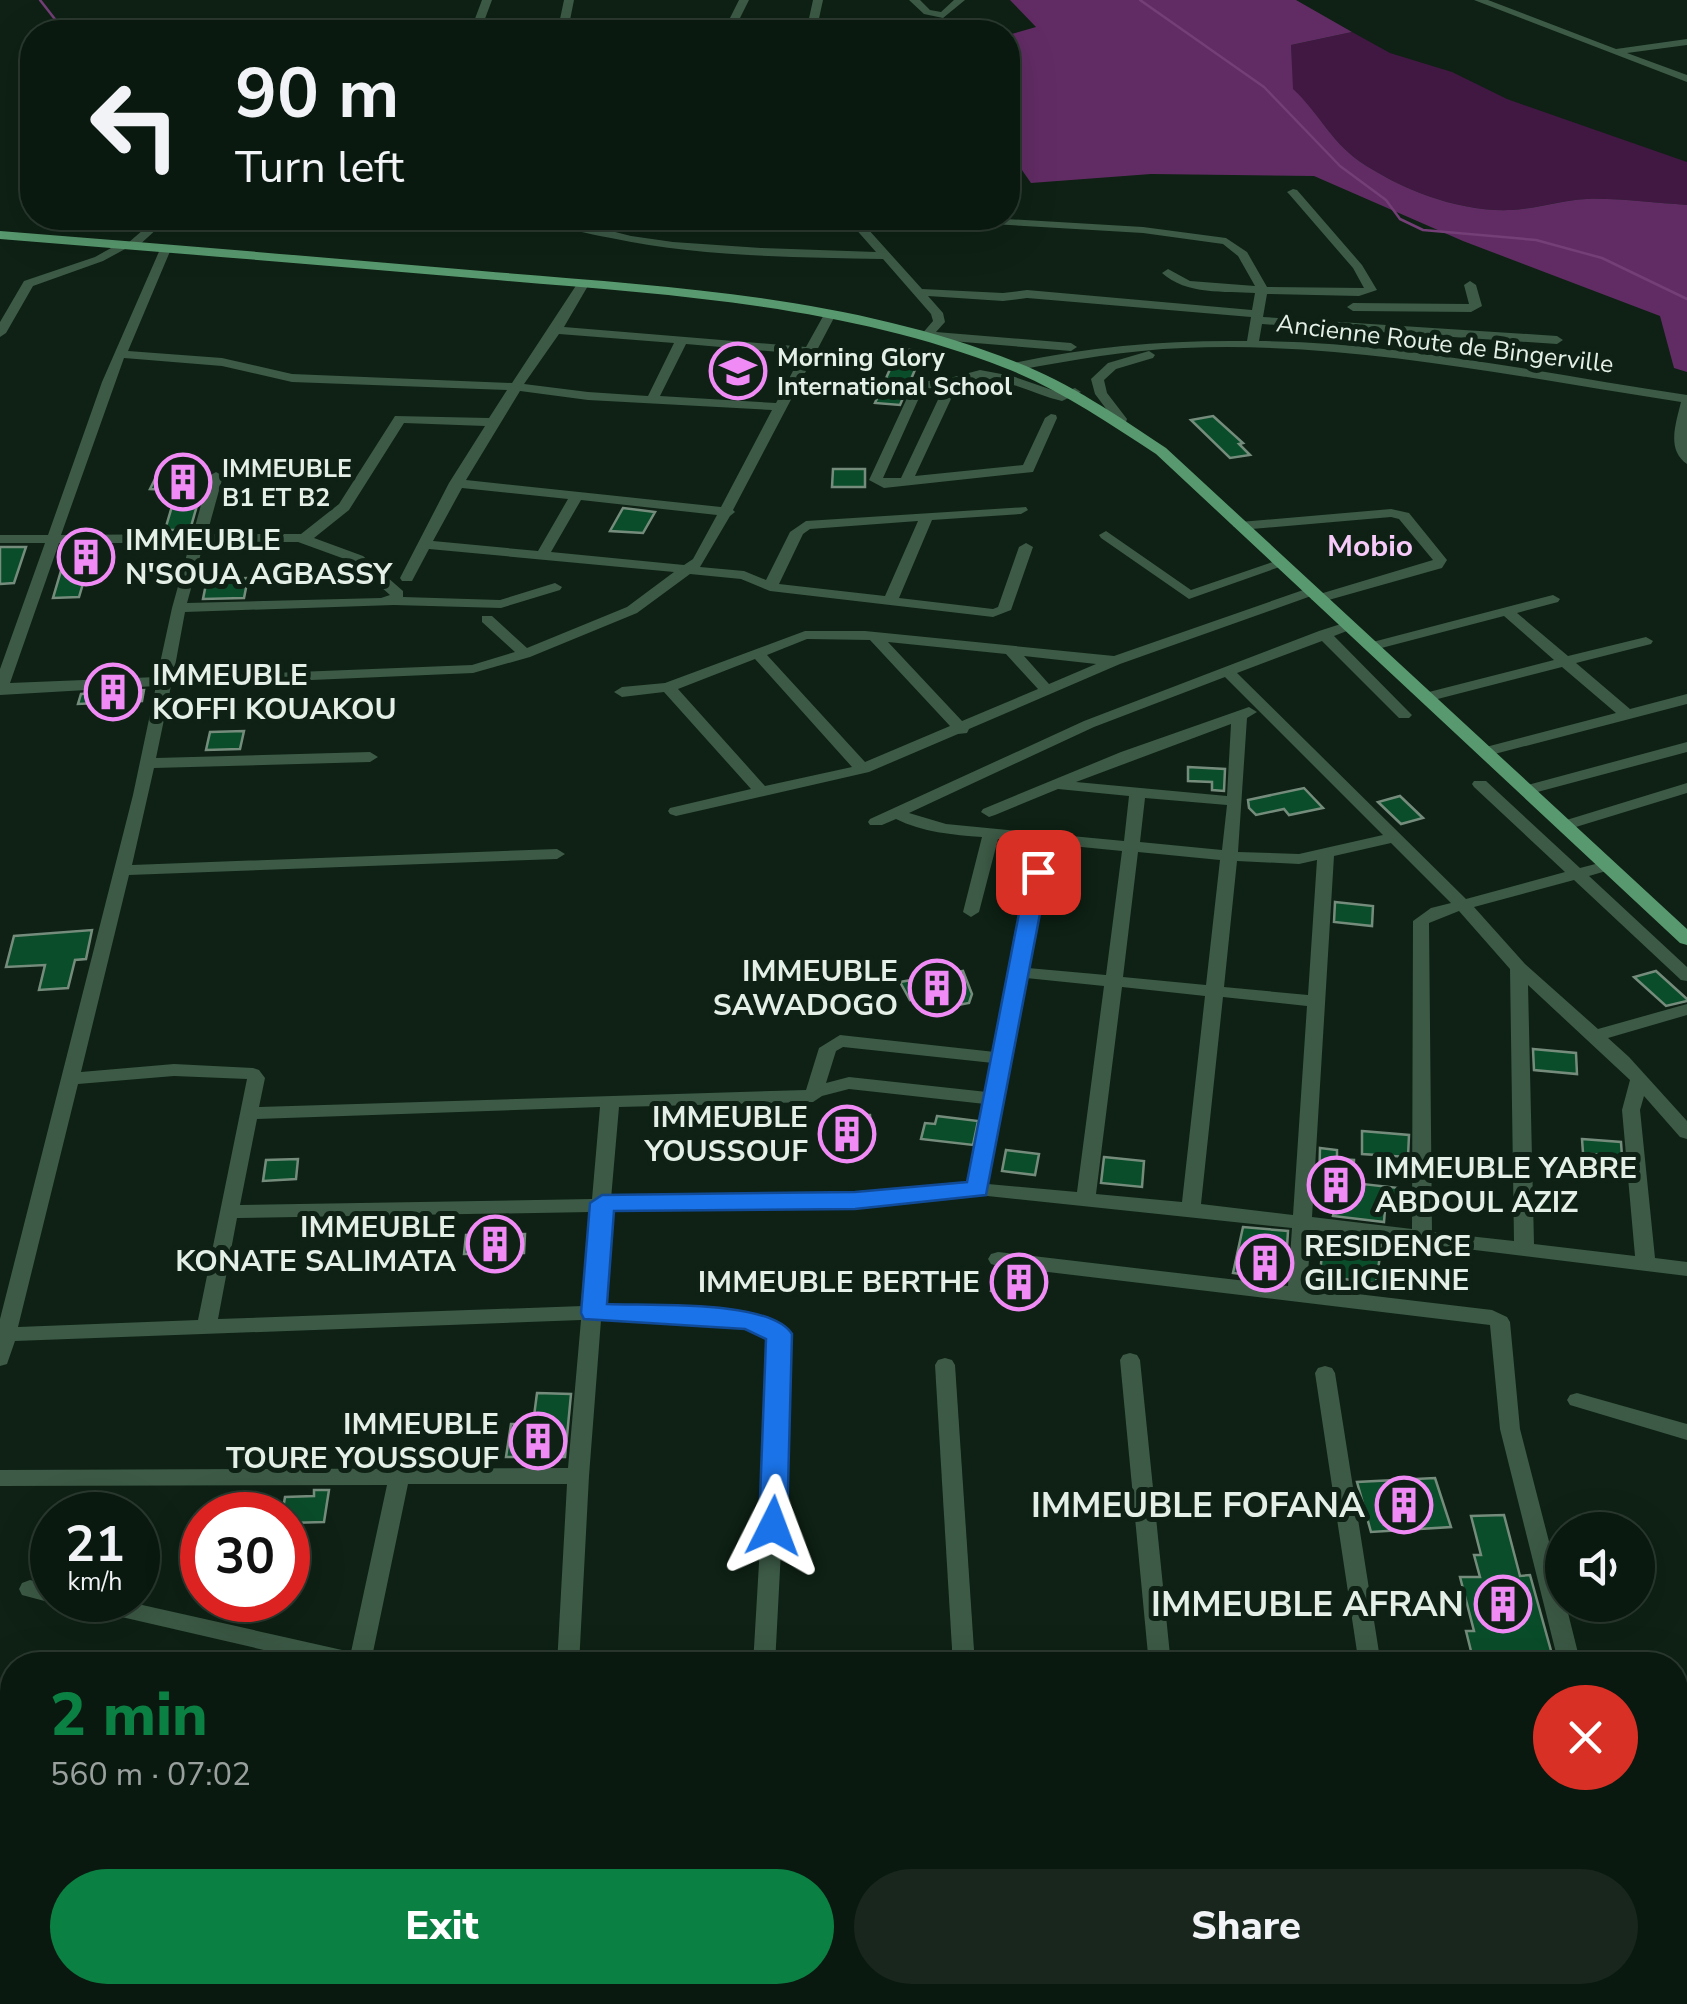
<!DOCTYPE html>
<html lang="en">
<head>
<meta charset="utf-8">
<style>
  :root { --surface:#0a190f; --page:#18261d; --text:#f1f3f6; --muted:#99a09e; --line:#2a382f; --accent:#0b8043 }
  body { margin:0; font-family:"Nunito Sans",sans-serif; background:var(--page); color:var(--text); height:100vh; display:flex; flex-direction:column; font-size:38px; white-space:nowrap }
  * { box-sizing:border-box; margin:0 }
  p { font-size:32px; color:var(--muted) }
  .icon { flex:none; width:55px; height:55px; fill:none; stroke:currentColor; stroke-width:2; stroke-linecap:round; stroke-linejoin:round }
  .map { position:relative; flex:1; overflow:hidden }
  .sheet { position:absolute; left:0px; top:1652px; width:1688px; height:352px; display:flex; flex-direction:column; background:var(--surface); border-radius:40px 40px 0 0; box-shadow:0 10px 40px #0002,0 0 0 2px var(--line) }
  .sheet>* { flex:none }
  .top-card { position:absolute; left:20px; top:20px; width:1000px; height:210px; border-radius:40px; box-shadow:0 10px 40px #0002,0 0 0 2px var(--line); background:#0a190f; color:var(--text); overflow:hidden }
  .tools { position:absolute; left:1545px; top:1512px; display:grid; gap:20px }
  .tools a { display:grid; place-items:center; width:110px; height:110px; border-radius:50%; background:var(--surface); box-shadow:0 10px 40px #0002,0 0 0 2px var(--line); font-size:50px }
  .speed { position:absolute; left:30px; top:1492px; display:flex; gap:20px; font-size:50px; font-weight:700; text-align:center }
  .speed>* { display:grid; place-content:center; width:130px; height:130px; border-radius:50%; background:var(--surface); box-shadow:0 10px 40px #0002,0 0 0 2px var(--line); line-height:1 }
  .speed small { font-size:25px; font-weight:400 }
  .speed .limit { border:15px solid #d22; background:#fff; color:#111 }
  .pin { position:absolute; display:grid; place-items:center; width:85px; height:85px; color:#fff; margin:-42px; border-radius:20px; box-shadow:0 5px 15px #0006 }
  .me { position:absolute; width:110px; margin:-55px; rotate:3deg; stroke-linejoin:round; filter:drop-shadow(0 0 8px #0008) }
  .turn { display:flex; align-items:center; gap:35px; height:210px; padding:0 50px; font-size:45px }
  .turn .icon { width:130px; height:130px; stroke-width:2.5 }
  .turn b { display:block; font-size:70px; line-height:85px }
  .round { display:grid; place-items:center; flex:none; width:105px; height:105px; border-radius:52px; background:var(--page) }
  .overview { display:flex; align-items:center; justify-content:space-between; height:170px; padding:0 50px }
  h1 { font-size:60px; font-weight:800; line-height:75px; color:var(--accent) }
  .button { display:flex; gap:20px; margin-top:auto; padding:20px 50px }
  .button a { flex:1; height:115px; border-radius:60px; background:var(--accent); color:#fff; font-size:40px; font-weight:800; line-height:115px; text-align:center }
  .button a+a { background:var(--page); color:var(--text) }
  .map>svg:first-child { display:block }
</style>
</head>
<body>
<div class="map">
<svg width="1687" height="2004" viewBox="0 0 1687 2004">
  <rect width="100%" height="100%" fill="#0e2114"/>
  <path fill="#401842" d="M1352 32 1390 53 1452 72 1507 99 1687 162V205C1654 203 1620 198 1587 199 1561 200 1536 209 1511 210 1458 212 1402 190 1359 161 1330 140 1318 112 1292 89L1291 45Z"/>
  <path fill="#612c64" d="M1010 0H1296L1352 32 1291 45 1293 89C1318 112 1330 140 1359 161 1402 190 1458 212 1511 210 1536 209 1562 200 1587 199 1620 198 1654 203 1687 205V372L1674 368 1660 316 1463 241 1314 176 1151 174 1031 183 1008 150V35L1036 27Z"/>
  <g fill="none" stroke-linecap="round" stroke-linejoin="round">
    <g stroke="#743e77" stroke-width="2.5">
      <polyline points="40,0 65,32"/>
      <polyline points="1140,0 1264,87 1340,166 1386,200 1400,219 1423,230 1536,240 1602,258 1687,299"/>
    </g>
  </g>
  <g fill="#0a4d2a" stroke="#758c7c" stroke-width="2.5">
    <polygon points="899,349 923,351 900,405 875,403"/>
    <polygon points="1213,416 1243,443 1239,444 1250,455 1230,458 1191,420"/>
    <polygon points="833,469 865,469 865,487 832,487"/>
    <polygon points="179,472 206,474 190,530 165,530 175,496 170,496 172,490 150,489 158,473"/>
    <polygon points="623,508 655,512 643,533 610,531"/>
    <polygon points="0,547 26,547 14,583 0,584"/>
    <polygon points="68,547 111,547 104,570 87,570 79,597 53,598"/>
    <polygon points="248,578 244,598 203,599 207,579"/>
    <polygon points="144,690 142,701 78,704 81,694"/>
    <polygon points="244,731 240,749 206,750 210,732"/>
    <polygon points="1188,767 1225,769 1224,791 1212,790 1212,782 1188,781"/>
    <polygon points="1304,788 1323,808 1289,815 1284,809 1256,815 1249,808 1248,800"/>
    <polygon points="1400,796 1423,818 1401,824 1378,802"/>
    <polygon points="1335,902 1373,906 1372,926 1334,922"/>
    <polygon points="92,930 86,959 75,960 68,988 39,990 45,965 6,967 14,936"/>
    <polygon points="963,971 972,994 969,1003 953,1006 910,1000 900,982"/>
    <polygon points="1656,971 1687,999 1687,1001 1666,1006 1634,977"/>
    <polygon points="1533,1049 1576,1053 1577,1074 1534,1070"/>
    <polygon points="870,1115 872,1141 822,1142 826,1116"/>
    <polygon points="937,1116 978,1121 973,1145 921,1139 925,1123 935,1124"/>
    <polygon points="1362,1131 1409,1135 1408,1157 1362,1154"/>
    <polygon points="1582,1139 1621,1142 1622,1157 1583,1153"/>
    <polygon points="1320,1148 1337,1150 1337,1159 1354,1160 1353,1183 1408,1189 1408,1212 1385,1210 1384,1222 1333,1216 1334,1211 1325,1210 1327,1189 1319,1188"/>
    <polygon points="1006,1150 1039,1154 1035,1175 1002,1171"/>
    <polygon points="1104,1157 1144,1161 1142,1187 1101,1183"/>
    <polygon points="298,1159 296,1179 263,1181 266,1160"/>
    <polygon points="1243,1227 1288,1231 1285,1280 1233,1273"/>
    <polygon points="525,1234 524,1253 464,1254 466,1235"/>
    <polygon points="1331,1236 1382,1242 1376,1283 1320,1276 1322,1252 1330,1253"/>
    <polygon points="995,1269 1046,1276 1042,1297 991,1291"/>
    <polygon points="537,1393 571,1394 565,1457 506,1457 511,1424 533,1424"/>
    <polygon points="1435,1478 1451,1527 1371,1532 1357,1482"/>
    <polygon points="314,1490 329,1490 324,1522 288,1523 288,1515 282,1515 285,1497 314,1496"/>
    <polygon points="1504,1515 1520,1576 1530,1575 1555,1665 1474,1663 1466,1631 1474,1631 1460,1577 1480,1577 1474,1555 1481,1555 1471,1516"/>
  </g>
  <g fill="none" stroke-linecap="round" stroke-linejoin="round">
    <g fill="#3c5a46" fill-rule="evenodd">
      <polygon points="482,0 492,0 480,32 470,32"/>
      <polygon points="564,0 574,0 570,20 556,32 546,32 560,19"/>
      <polygon points="739,0 749,0 740,18 740,32 730,32 730,18"/>
      <polygon points="813,0 823,0 816,32 806,32"/>
      <polygon points="909,0 920,0 930,10 941,12 954,0 965,0 943,18 924,14"/>
      <polygon points="1474,0 1488,0 1616,49 1687,39 1687,45 1627,53 1687,75 1687,82"/>
      <path d="M1293 189 1297 190 1362 265 1377 290 1359 296 1267 294 1263 317 1557 336 1563 340 1557 344 1262 324 1259 341C1399 342 1548 374 1687 395V464C1666 450 1676 423 1681 402 1517 377 1350 341 1184 348 1127 350 1073 360 1018 370L1014 369V363C1091 346 1168 340 1247 341L1251 317 1027 298 1003 301 928 296 943 313 945 322 936 332 1071 343 1077 347 1071 351 927 339 921 335 933 321 931 314 883 259C792 257 700 257 611 238 589 234 563 229 544 218H560L631 236 673 242 761 248 876 252 846 218H858L922 289 1003 293 1027 290 1252 310 1255 293C1225 291 1186 295 1162 273L1168 269 1190 281 1255 286 1238 256 1223 244 1143 233 941 221 935 218H990L1143 227 1226 238 1247 252 1267 287 1364 288 1353 268 1289 194 1287 192Z"/>
      <polygon points="166,218 182,218 159,227 136,248 127,248 103,261 33,286 6,333 0,337 0,322 24,281 95,257 120,243 128,243 151,223"/>
      <polygon points="200,218 270,218 264,221 206,221"/>
      <path d="M161 247 171 249 128 351 222 358 292 374 512 383 577 284 583 280 589 284 564 327 806 347 826 311H834L836 314 733 510 735 512 730 516 700 567 744 571 766 580 790 532 806 521 1026 507 1028 510 1021 514 932 520 899 598 993 609 998 607 1019 547 1026 543 1033 547 1011 610 993 617 770 591 741 579 690 574 637 613 530 657 473 673 171 686 156 758 370 752 378 757 370 762 154 768 132 865 557 849 565 854 557 859 129 875 81 1072 174 1064 253 1068 259 1070 265 1078 259 1107 806 1090 819 1048 840 1035 995 1052 1035 842 998 839 979 912 971 917 963 912 982 837C953 835 922 832 896 819L882 825H870L868 822 870 819 1084 721 1319 631 1347 622 1352 623V629L1334 636 1409 712 1412 715 1409 718H1399L1322 641 1237 673 1466 899 1565 872 1474 787 1472 784 1474 781H1486L1580 868 1607 861 1613 863 1615 866 1613 869 1589 876 1687 967V981L1681 980 1574 880 1474 907 1525 964 1598 1029 1687 1004V1015L1608 1038 1629 1057 1687 1121V1139L1680 1137 1644 1096 1640 1110 1655 1258 1687 1262V1276L1311 1230 1307 1288 1492 1310 1507 1317 1510 1322 1520 1429 1562 1592V1605H1566L1581 1665H1559L1500 1429 1490 1325 998 1266 991 1264 988 1259 991 1254 998 1252 1288 1286 1292 1228 978 1195 855 1207 610 1212 602 1306 749 1313 779 1324 792 1341 775 1665H753L772 1342 765 1334 747 1327 601 1320 589 1476 579 1665H557L567 1484H408L372 1657 377 1659 380 1665H329L74 1606 71 1600H120L351 1652 387 1485 0 1486V1470L568 1468 581 1320 15 1341 7 1364 0 1366V1319L133 795 156 686 0 695V669L45 543H0V535H48L102 382ZM559 334 674 343 648 396 588 392 524 384ZM686 344 802 354 776 403 660 396ZM124 358 222 366 292 382 507 390 489 418 395 416 339 504 301 534H207L223 476 216 472 209 476 193 534 61 535ZM520 391 588 400 772 410 721 507 466 480ZM404 423 485 426 449 483 400 578 402 581H412L429 549 674 572 627 607 527 648 492 616H482V622L515 652 472 665 173 677 185 612 394 605 501 608 560 590 562 587 555 583 500 600 403 597V591L363 556 314 538 349 510ZM462 488 568 499 538 551 433 541ZM581 500 717 515 693 559 684 565 551 552ZM918 521 885 596 779 584 803 534 810 529ZM204 542H298L353 562 390 595 381 598 187 603ZM59 543H190L172 608 157 677 10 683ZM1225 677 1383 835 1299 854 1238 852 1247 718 1257 712 1249 707 1121 752 983 809 981 812 989 817 995 815 1058 789 1129 796 1124 841 946 824 909 813 1094 727ZM1231 724 1227 796 1076 782ZM1145 798 1227 805 1222 850 1140 842ZM1391 843 1451 903 1431 908 1413 921 1412 1229 1312 1217 1334 856ZM1051 844 1122 851 1106 975 1028 968ZM1138 852 1220 860 1206 985 1123 977ZM1317 860 1308 995 1224 987 1237 861 1299 864ZM1459 911 1510 969 1514 1241 1432 1232 1429 923ZM1026 978 1104 986 1077 1192 988 1184ZM1528 985 1630 1080 1622 1110 1635 1256 1534 1244ZM1122 987 1205 996 1182 1202 1096 1194ZM1223 997 1307 1006 1293 1215 1201 1204ZM843 1047 993 1063 987 1092 849 1077 826 1083 836 1051ZM174 1076 247 1079 198 1320 18 1327 78 1084ZM849 1089 985 1104 970 1183 855 1195 611 1199 619 1107 813 1102 822 1096ZM600 1107 592 1199 240 1205 257 1119ZM591 1212 583 1306 218 1319 237 1218Z"/>
      <polygon points="1470,281 1476,285 1482,306 1471,312 1353,311 1347,307 1353,303 1469,304 1464,285"/>
      <polygon points="1149,351 1155,355 1153,358 1116,369 1104,380 1107,393 1127,419 1126,422 1116,422 1095,394 1091,379 1108,363"/>
      <path d="M980 370 1012 376 1061 393 1075 388 1081 392 1062 401C1028 393 993 369 958 384L915 476 1023 465 1045 418 1051 414 1056 415 1057 418 1033 472 884 488 869 480 914 383 950 378ZM944 387 901 478H883L923 389Z"/>
      <polygon points="1391,509 1409,513 1447,560 1442,568 1318,603 1311,599 1313,596 1433,560 1399,519 1391,517 1240,530 1233,526 1240,522"/>
      <polygon points="1106,531 1191,590 1276,561 1281,560 1288,564 1189,599 1101,538 1099,535"/>
      <path d="M1309 588 1316 592 1314 595 1120 664 969 729 967 733 958 734 869 772 676 816 670 814 668 811 670 808 751 789 664 692 622 697 614 692 622 687 665 683 805 631H865L1114 656ZM807 639 870 640 950 726 865 762 767 655ZM888 642 1006 654 1038 689 962 721ZM1024 656 1096 664 1049 684ZM755 659 852 767 765 786 678 689Z"/>
      <polygon points="1553,595 1560,599 1558,602 1517,613 1568,656 1646,637 1653,641 1651,644 1576,663 1630,709 1687,694 1687,704 1487,756 1479,751 1482,748 1616,713 1562,667 1426,702 1421,700 1418,697 1421,694 1554,660 1504,616 1370,651 1363,647 1365,644"/>
      <polygon points="1687,742 1687,752 1530,794 1522,789 1524,786"/>
      <polygon points="1687,783 1687,793 1566,830 1558,825 1560,822"/>
      <polygon points="1130,1353 1137,1355 1140,1360 1171,1665 1149,1665 1120,1360 1123,1355"/>
      <polygon points="945,1358 952,1360 955,1365 975,1665 953,1665 935,1365 938,1360"/>
      <polygon points="1325,1366 1332,1368 1335,1373 1381,1665 1359,1665 1315,1373 1318,1368"/>
      <polygon points="1577,1393 1687,1424 1687,1440 1570,1405 1567,1400 1570,1395"/>
      <polygon points="30,1580 52,1586 52,1600 60,1600 52,1603 22,1595 19,1589 22,1583"/>
      <polygon points="0,1789 12,1790 12,1810 0,1809"/>
      <polygon points="1675,1905 1687,1906 1687,1928 1675,1927"/>
      <polygon points="0,1977 12,1977 12,1992 22,1992 21,1996 0,1999"/>
      <polygon points="123,1992 706,1993 715,1996 719,2004 153,2004 126,2000"/>
      <polygon points="730,1992 755,1992 751,2004 725,2004"/>
      <polygon points="1197,1992 1223,1992 1224,2004 1198,2004"/>
      <polygon points="1409,1992 1435,1992 1437,2004 1411,2004"/>
    </g>
    <path fill="#58996f" fill-rule="evenodd" d="M0 231C161 244 321 257 482 271 661 286 847 295 1016 362 1070 383 1118 416 1166 448L1687 929V945L1680 943 1156 454C1107 422 1059 389 1005 368 839 303 659 294 484 279 322 265 161 252 0 239Z"/>
  </g>
  <path fill="#1a73e8" stroke="#114b97" stroke-width="2.5" d="M1038 866 1048 872 986 1195 855 1209 614 1211 607 1304C648 1306 770 1299 792 1334L787 1526 783 1534H763L759 1526 766 1339 745 1329 584 1319 581 1313 590 1203 602 1195 855 1192 967 1182 1027 872Z"/>
  <defs>
    <g id="school-ring" transform="scale(2.875)"><circle r="9.5" fill="#0e2114" stroke="#f08bf5" stroke-width="1.5"/><path d="M0-5L7-2L0 1L-7-2ZM-4 1L0 2.5L4 1V4Q0 6-4 4Z" fill="#f08bf5"/></g>
    <g id="building-ring" transform="scale(2.875)"><circle r="9.5" fill="#0e2114" stroke="#f08bf5" stroke-width="1.5"/><path d="M-4-6H4V6H1V3H-1V6H-4ZM-2.5-4.3h1.7v1.8h-1.7ZM.8-4.3h1.7v1.8H.8ZM-2.5-1h1.7V.8h-1.7ZM.8-1h1.7V.8H.8Z" fill="#f08bf5"/></g>
  </defs>
  <g fill-rule="evenodd">
    <use href="#school-ring" x="738" y="371"/>
    <use href="#building-ring" x="183" y="482"/>
    <use href="#building-ring" x="86" y="557"/>
    <use href="#building-ring" x="113" y="692"/>
    <use href="#building-ring" x="937" y="988"/>
    <use href="#building-ring" x="847" y="1134"/>
    <use href="#building-ring" x="1336" y="1185"/>
    <use href="#building-ring" x="495" y="1244"/>
    <use href="#building-ring" x="1265" y="1263"/>
    <use href="#building-ring" x="1019" y="1282"/>
    <use href="#building-ring" x="538" y="1441"/>
    <use href="#building-ring" x="1404" y="1505"/>
    <use href="#building-ring" x="1503" y="1604"/>
  </g>
  <g text-anchor="middle" stroke-width="10" stroke-linejoin="round" paint-order="stroke">
    <g font-size="25" fill="#e4f0e7" stroke="#0e2114">
      <text transform="translate(1445 343) rotate(7)" y="9">Ancienne Route de Bingerville</text>
    </g>
    <g font-size="25" font-weight="bold" fill="#e4f0e7" stroke="#0e2114" text-anchor="start">
      <text x="777" y="366">Morning Glory<tspan x="777" dy="29">International School</tspan></text>
      <text x="222" y="477">IMMEUBLE<tspan x="222" dy="29">B1 ET B2</tspan></text>
    </g>
    <g font-size="30" font-weight="bold" fill="#e4f0e7" stroke="#0e2114" text-anchor="end">
      <text x="125" y="550" text-anchor="start">IMMEUBLE<tspan x="125" dy="34">N'SOUA AGBASSY</tspan></text>
      <text x="152" y="685" text-anchor="start">IMMEUBLE<tspan x="152" dy="34">KOFFI KOUAKOU</tspan></text>
      <text x="898" y="981">IMMEUBLE<tspan x="898" dy="34">SAWADOGO</tspan></text>
      <text x="808" y="1127">IMMEUBLE<tspan x="808" dy="34">YOUSSOUF</tspan></text>
      <text x="1375" y="1178" text-anchor="start">IMMEUBLE YABRE<tspan x="1375" dy="34">ABDOUL AZIZ</tspan></text>
      <text x="456" y="1237">IMMEUBLE<tspan x="456" dy="34">KONATE SALIMATA</tspan></text>
      <text x="1304" y="1256" text-anchor="start">RESIDENCE<tspan x="1304" dy="34">GILICIENNE</tspan></text>
      <text x="980" y="1292">IMMEUBLE BERTHE</text>
      <text x="499" y="1434">IMMEUBLE<tspan x="499" dy="34">TOURE YOUSSOUF</tspan></text>
    </g>
    <g font-size="30" font-weight="bold" fill="#f7caf9" stroke="#0e2114">
      <text x="1370" y="556">Mobio</text>
    </g>
    <g font-size="35" font-weight="bold" fill="#e4f0e7" stroke="#0e2114" text-anchor="end">
      <text x="1365" y="1517">IMMEUBLE FOFANA</text>
      <text x="1464" y="1616">IMMEUBLE AFRAN</text>
    </g>
  </g>
</svg>
<div class="tools">
<a><svg class="icon" aria-label="sound" viewBox="0 0 24 24"><path d="M4 9h4l5-4v14l-5-4H4zM17 9q2 3 0 6"/></svg></a>
</div>
<div class="speed"><div>21<small>km/h</small></div><div class="limit">30</div></div>
<div class="pin" style="left:1038px;top:872px;background:#d93025"><svg class="icon" aria-label="arrive" viewBox="0 0 24 24"><path d="M6 21V4h12l-3 4 3 4H6"/></svg></div>
<svg class="me" style="left:773px;top:1526px" viewBox="-20 -20 40 40"><path d="M0-17L14 15 0 8-14 15z" fill="#1a73e8" stroke="#fff" stroke-width="4"/></svg>
<div class="top-card">
<div class="turn"><svg class="icon" aria-label="left" viewBox="0 0 24 24"><path d="M17 20v-9H6M10 6l-5 5 5 5"/></svg><div><b>90 m</b>Turn left</div></div>
</div>
<section class="sheet">
<div class="overview"><div><h1>2 min</h1><p>560 m · 07:02</p></div><a class="round" style="background:#d93025;color:#fff"><svg class="icon" aria-label="close" viewBox="0 0 24 24"><path d="M6 6l12 12M18 6L6 18"/></svg></a></div>
<div class="button"><a>Exit</a><a>Share</a></div>
</section>
</div>
</body>
</html>
